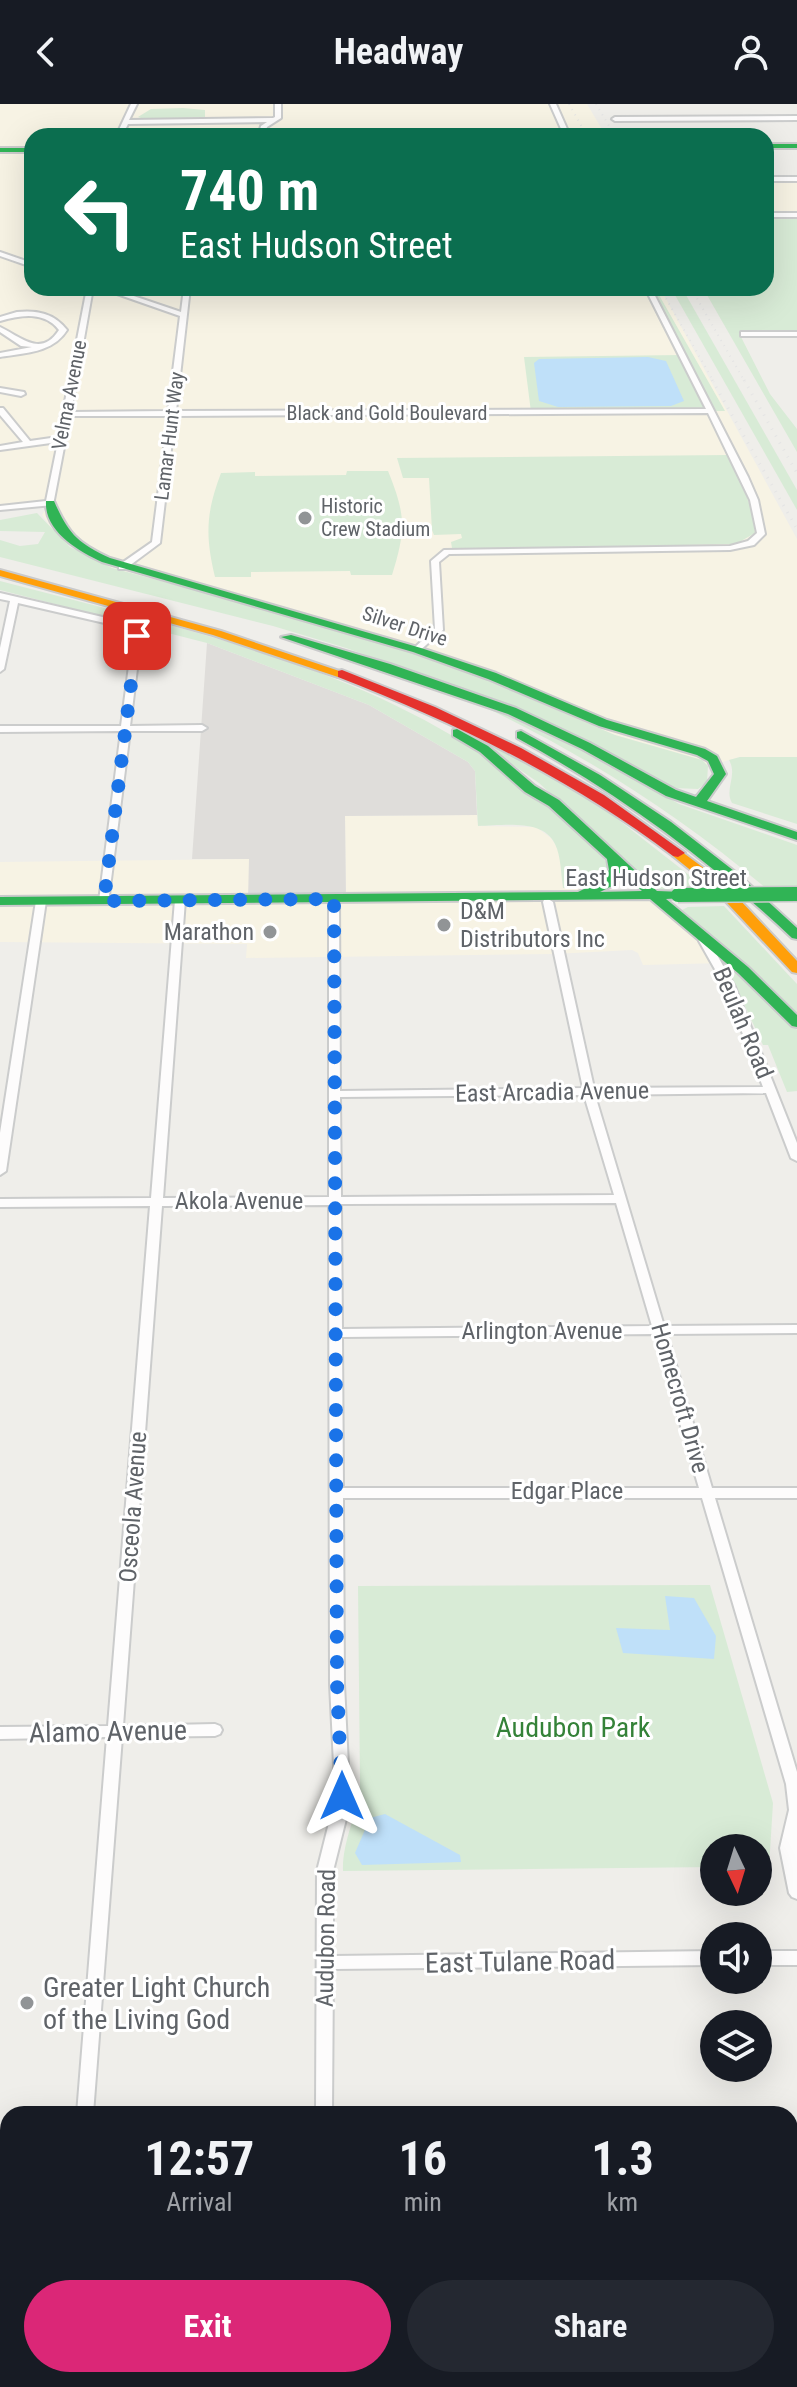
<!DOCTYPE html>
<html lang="en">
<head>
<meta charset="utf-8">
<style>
  :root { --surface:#171b24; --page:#242831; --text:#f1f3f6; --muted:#9ea1a6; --accent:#db2777 }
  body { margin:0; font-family:"Roboto Condensed",sans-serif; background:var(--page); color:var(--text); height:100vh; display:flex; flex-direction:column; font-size:30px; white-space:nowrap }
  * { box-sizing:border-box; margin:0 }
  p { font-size:26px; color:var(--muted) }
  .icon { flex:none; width:44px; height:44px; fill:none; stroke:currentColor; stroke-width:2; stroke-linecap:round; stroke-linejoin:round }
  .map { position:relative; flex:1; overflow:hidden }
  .details { position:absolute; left:0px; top:2002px; width:798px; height:282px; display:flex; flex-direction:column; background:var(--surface); border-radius:24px 24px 0 0; box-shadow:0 8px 32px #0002 }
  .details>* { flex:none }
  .hud { position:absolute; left:24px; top:24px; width:750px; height:168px; border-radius:24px; box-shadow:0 8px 32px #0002; background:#0b6e4f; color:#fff; overflow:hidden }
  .needle { width:52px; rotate:176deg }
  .tools { position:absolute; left:700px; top:1730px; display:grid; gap:16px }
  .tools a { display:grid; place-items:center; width:72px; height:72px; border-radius:50%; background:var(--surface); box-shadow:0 8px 32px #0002; font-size:40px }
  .pin { position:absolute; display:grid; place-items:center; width:68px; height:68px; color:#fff; margin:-34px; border-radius:16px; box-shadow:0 4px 12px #0006 }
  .me { position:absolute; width:88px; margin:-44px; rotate:0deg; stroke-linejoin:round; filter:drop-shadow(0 0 6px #0008) }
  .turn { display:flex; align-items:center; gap:28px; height:168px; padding:0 24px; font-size:36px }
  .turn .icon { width:104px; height:104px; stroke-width:2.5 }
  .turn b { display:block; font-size:56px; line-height:68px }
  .eta { display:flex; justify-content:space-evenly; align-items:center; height:136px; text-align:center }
  .eta b { font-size:48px; font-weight:700; line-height:56px }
  .button { display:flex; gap:16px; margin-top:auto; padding:16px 24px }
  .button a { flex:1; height:92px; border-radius:48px; background:var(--accent); color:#fff; font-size:32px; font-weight:700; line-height:92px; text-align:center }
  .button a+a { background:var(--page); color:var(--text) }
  header { display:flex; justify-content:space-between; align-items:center; height:104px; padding:0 24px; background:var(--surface); font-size:36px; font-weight:700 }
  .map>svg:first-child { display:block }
</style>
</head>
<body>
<header><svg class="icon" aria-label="back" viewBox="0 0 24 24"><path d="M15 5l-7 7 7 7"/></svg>Headway<svg class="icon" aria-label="person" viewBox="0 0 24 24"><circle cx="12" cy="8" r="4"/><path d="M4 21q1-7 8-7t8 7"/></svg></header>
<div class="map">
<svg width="797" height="2283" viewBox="0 0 797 2283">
  <rect width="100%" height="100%" fill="#efeeea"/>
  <g fill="#f7f3e4">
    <polygon points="0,0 587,0 606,32 32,32 32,184 660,184 797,435 797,653 740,653 708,662 702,656 615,631 484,575 408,548 318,519 112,464 89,455 58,433 42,411 49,400 0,404"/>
    <polygon points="766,76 797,76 797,111 766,112"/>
    <polygon points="477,711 478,722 536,723 551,734 583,784 642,787 682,806 725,859 643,861 638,849 632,846 554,850 246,854 247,840 0,838 0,758 249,755 346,795 345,712"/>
  </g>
  <polygon fill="#dfddda" points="207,539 369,601 468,658 475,667 477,711 345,712 346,796 248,796 249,755 192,755"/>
  <g fill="#d8ebd6">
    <polygon points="183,4 205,6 205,13 147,16 138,13 151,5"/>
    <polygon points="797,111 797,228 739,229 770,290 797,325 797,348 703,184 766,184 766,112"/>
    <polygon points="648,184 655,184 725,307 531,308 524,253 681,251"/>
    <polygon points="671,184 682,184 797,386 797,406"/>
    <path d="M728 351C740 375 753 401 755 429L736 440 460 445 452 444 451 438 462 434 461 430 434 431 432 426 429 374H403L397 354Z"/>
    <path d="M347 367H388C406 411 406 426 392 471H351L350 467 251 468V473H215C205 431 206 409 221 369L255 368V372L346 371Z"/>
    <polygon points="37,409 70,443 112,464 318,519 408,548 484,575 615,631 702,656 708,662 707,678 698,685 674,684 487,593 346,544 273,522 0,453 0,436 20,442 38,440 45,428 0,427 0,416"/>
    <path d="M0 477C192 528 396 566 549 702 571 722 598 740 611 767L583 784H563C561 771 561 752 555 740 543 714 501 722 478 722L475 667 468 658 369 601 207 539 0 486Z"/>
    <path d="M461 592 539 621 679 700 797 741V784L767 785C673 706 573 643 461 592Z"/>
    <polygon points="458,623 565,679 611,710 707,785 655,786 539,679"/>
    <path d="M740 653H797V720L732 699C724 685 738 672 729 656Z"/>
    <polygon points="724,802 797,880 797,909 769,881 682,806 688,803"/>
    <polygon points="725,859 773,900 797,926 797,987 787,988 768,941 763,941"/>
    <path d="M710 1481 773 1699 769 1763H758V1744H714V1763L343 1767C342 1737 358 1710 360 1680L358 1482Z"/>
  </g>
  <g fill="#bfe0f9">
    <polygon points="648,253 666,257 684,297 671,302 558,303 539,297 534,259 539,255"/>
    <polygon points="665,1492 694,1494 716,1532 714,1555 623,1549 616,1524 670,1526"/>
    <polygon points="385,1710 460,1751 461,1758 362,1761 355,1749 370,1714"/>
  </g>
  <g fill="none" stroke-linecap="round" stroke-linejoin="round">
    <g stroke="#cbcccc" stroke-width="4">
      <g id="street">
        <polygon points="131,0 137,0 129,16 273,14 275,13 275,0 281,0 281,14 267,23 264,32 258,32 261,22 267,18 128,20 122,32 116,32"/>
        <polygon points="550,0 556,0 568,27 562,32 555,32 562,27"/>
        <polygon points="797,12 797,16 615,17 612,15 615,13"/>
        <rect x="766" y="73" width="31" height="4"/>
        <rect x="766" y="109" width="31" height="4"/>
        <polygon points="0,148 32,159 32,163 0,152"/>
        <polygon points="87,184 93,184 71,308 168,307 180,212 100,184 110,184 181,208 184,184 190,184 176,307 706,305 645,184 651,184 748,373 758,396 765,430 754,441 730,446 449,450 439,458 443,526 417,549 414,548 414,544 435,525 431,457 444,446 730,442 748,437 757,429 750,396 708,309 175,312 160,439 125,465 119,465 119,461 152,438 168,312 70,312 53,401 0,406 0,402 46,397 58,338 0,346 0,342 23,338 0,311 0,304 3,304 30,337 58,333 61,310 63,308"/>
        <path d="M17 208C37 206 54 209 67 226 53 249 24 249 0 253V249L32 243 21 242 0 228V223C21 233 41 254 59 226 44 207 21 211 0 217V213Z"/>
        <rect x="741" y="228" width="56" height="4"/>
        <polygon points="0,284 24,288 25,290 21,292 0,288"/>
        <polygon points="0,489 128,519 137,524 141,532 130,622 202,621 207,624 202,627 130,627 108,799 100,799 99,797 121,627 0,628 0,622 121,622 133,532 130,528 122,523 18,499 4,565 0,568 0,544 10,497 0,495"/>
        <path d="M334 792 339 795 340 987 583 984 543 798 544 796 548 795 553 798 594 984 763 983 725 883 699 837 700 835H708L735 883 797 1039V1057L791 1054 766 989 595 991 664 1222 797 1221V1229L667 1230 712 1384H797V1394H715L797 1668V1795L792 1793 789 1789 780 1744 789 1706 786 1680 702 1394H343L344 1580 349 1681 348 1707 333 1767V1852L714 1847V1861L333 1865 332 2010H316L317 1767 332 1707 335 1681 330 1580 329 1101 162 1102 123 1622 215 1620 220 1622 222 1626 220 1630 215 1632 122 1633 93 2010H77L107 1633 0 1635V1623L108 1622 150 1102 0 1103V1095L151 1094 175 796 180 793 185 796 163 1094 329 1093V795ZM584 991 614 1091 341 1093 340 993ZM616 1099 652 1222 342 1225 341 1100ZM654 1230 699 1384H343L342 1233Z"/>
        <polygon points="41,794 46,797 6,1067 0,1071 0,1029 36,797"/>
        <rect x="758" y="1847" width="39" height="14"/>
        <rect x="790" y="2047" width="7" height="14"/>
        <polygon points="55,2276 73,2276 72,2283 54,2283"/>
        <rect x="311" y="2276" width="18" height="7"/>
      </g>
    </g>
    <g stroke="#cacacb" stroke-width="4">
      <g id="fast">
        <rect x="766" y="40" width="31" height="4"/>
        <rect x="0" y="44" width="32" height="4"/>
        <path d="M46 397H54C68 429 77 439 110 454L421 544 496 569 607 616 705 645 717 652 726 670 707 697 797 728V736L666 692 582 645 508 610 281 533 291 531 390 560 516 604 590 639 676 686 696 693 714 670 708 657 697 651 599 622 488 575 413 548 102 458C78 447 44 427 46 397Z"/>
        <path d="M457 625 488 642 535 682 559 696 657 787 683 788V794L666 795 748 863 797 911V923L792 922 738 869 650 795 0 801V793L578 788 602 776 609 766 607 755 549 702 525 688 480 648 453 632V626ZM621 768 642 787 600 788 612 782Z"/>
        <path d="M521 627 600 671 671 718 738 770 797 824V835L792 834C708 755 618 689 517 634V628Z"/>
      </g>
    </g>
    <g stroke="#cacacb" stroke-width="4">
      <g id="slow">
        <polygon points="0,466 221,527 348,570 346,573 338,573 213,531 0,472"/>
        <polygon points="678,745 724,779 797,857 797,869 792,868 714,785 673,752 673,746"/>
      </g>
    </g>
    <g stroke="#cacacb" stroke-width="4">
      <path id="jam" d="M342 566 435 603 521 644 604 691 685 749 678 753 673 752C570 674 458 620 338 573V567Z"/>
    </g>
    <use href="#street" fill="#fdfcfc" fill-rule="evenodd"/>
    <use href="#fast" fill="#30b455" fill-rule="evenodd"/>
    <use href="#slow" fill="#ff9f0a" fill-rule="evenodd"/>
    <use href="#jam" fill="#e5322d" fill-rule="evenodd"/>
    <g stroke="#e4e4e4" stroke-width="2" stroke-dasharray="1 5" stroke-linecap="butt">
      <polyline points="569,0 587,32"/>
      <polyline points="596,0 615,32"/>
      <polyline points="660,184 714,278"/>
      <polyline points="691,184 745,278"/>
    </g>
    <g stroke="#e4e4e4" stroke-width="3" stroke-dasharray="1 7" stroke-linecap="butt">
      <polyline points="712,276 797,425"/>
      <polyline points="744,276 797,369"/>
    </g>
    <g stroke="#cacacb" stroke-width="17" stroke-linecap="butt">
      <polyline id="fast-bridge" points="678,791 797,790"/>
    </g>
    <use href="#fast-bridge" stroke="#30b455" stroke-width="14"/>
  </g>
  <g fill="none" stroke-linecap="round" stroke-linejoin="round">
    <polyline stroke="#1a73e8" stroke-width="14" stroke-dasharray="0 25.2" points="137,532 104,797 334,795 337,1580 342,1692"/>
  </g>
  <g fill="#919496" stroke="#fff" stroke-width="3">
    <circle cx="305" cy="414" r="8"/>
    <circle cx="444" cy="821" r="8"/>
    <circle cx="270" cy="828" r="8"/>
    <circle cx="27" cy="1899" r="8"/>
  </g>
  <g text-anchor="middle" stroke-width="6" stroke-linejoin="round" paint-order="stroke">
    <g font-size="20" fill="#5f6368" stroke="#fff">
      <text transform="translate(69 291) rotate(-79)" y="7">Velma Avenue</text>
      <text x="387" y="316">Black and Gold Boulevard</text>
      <text transform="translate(169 332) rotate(-83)" y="7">Lamar Hunt Way</text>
      <text transform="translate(405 522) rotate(18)" y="7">Silver Drive</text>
    </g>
    <g font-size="20" fill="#5f6368" stroke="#fff" text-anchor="start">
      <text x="321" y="409">Historic<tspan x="321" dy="23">Crew Stadium</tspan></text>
    </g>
    <g font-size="24" fill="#5f6368" stroke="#fff">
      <text x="656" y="782">East Hudson Street</text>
      <text transform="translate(743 919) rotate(67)" y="8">Beulah Road</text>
      <text transform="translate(552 988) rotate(-1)" y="8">East Arcadia Avenue</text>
      <text x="239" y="1105">Akola Avenue</text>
      <text x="542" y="1235">Arlington Avenue</text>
      <text transform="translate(680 1294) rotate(74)" y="8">Homecroft Drive</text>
      <text x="567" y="1395">Edgar Place</text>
      <text transform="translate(133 1403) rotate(-86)" y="8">Osceola Avenue</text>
      <text transform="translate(326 1834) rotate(-89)" y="8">Audubon Road</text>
    </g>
    <g font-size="24" fill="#5f6368" stroke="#fff" text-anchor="start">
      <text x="460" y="815">D&amp;M<tspan x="460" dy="28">Distributors Inc</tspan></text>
      <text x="254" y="836" text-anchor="end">Marathon</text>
    </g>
    <g font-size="28" fill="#348238" stroke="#fff">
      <text x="573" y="1633">Audubon Park</text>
    </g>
    <g font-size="28" fill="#5f6368" stroke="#fff">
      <text transform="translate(108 1627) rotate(-1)" y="10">Alamo Avenue</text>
      <text transform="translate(520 1857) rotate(-1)" y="10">East Tulane Road</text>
    </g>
    <g font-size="28" fill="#5f6368" stroke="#fff" text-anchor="start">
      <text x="43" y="1893">Greater Light Church<tspan x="43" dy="32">of the Living God</tspan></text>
    </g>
  </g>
</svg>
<div class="tools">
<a><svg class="needle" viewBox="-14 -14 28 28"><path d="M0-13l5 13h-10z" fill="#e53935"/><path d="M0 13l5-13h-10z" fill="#9ea1a6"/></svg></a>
<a><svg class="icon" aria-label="sound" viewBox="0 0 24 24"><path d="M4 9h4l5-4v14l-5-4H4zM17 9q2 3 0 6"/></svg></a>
<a><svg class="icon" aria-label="layers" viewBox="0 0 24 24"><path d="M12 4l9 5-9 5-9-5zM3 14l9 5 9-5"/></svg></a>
</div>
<div class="pin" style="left:137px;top:532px;background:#d93025"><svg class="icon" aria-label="arrive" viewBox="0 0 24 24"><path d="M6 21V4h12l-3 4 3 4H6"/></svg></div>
<svg class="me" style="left:342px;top:1692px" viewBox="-20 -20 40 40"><path d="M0-17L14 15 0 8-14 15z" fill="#1a73e8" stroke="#fff" stroke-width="4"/></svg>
<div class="hud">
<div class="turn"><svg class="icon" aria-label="left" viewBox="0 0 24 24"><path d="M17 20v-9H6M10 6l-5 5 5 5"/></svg><div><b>740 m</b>East Hudson Street</div></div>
</div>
<section class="details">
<div class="eta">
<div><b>12:57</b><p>Arrival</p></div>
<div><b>16</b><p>min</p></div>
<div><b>1.3</b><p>km</p></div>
</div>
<div class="button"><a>Exit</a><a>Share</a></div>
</section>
</div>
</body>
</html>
